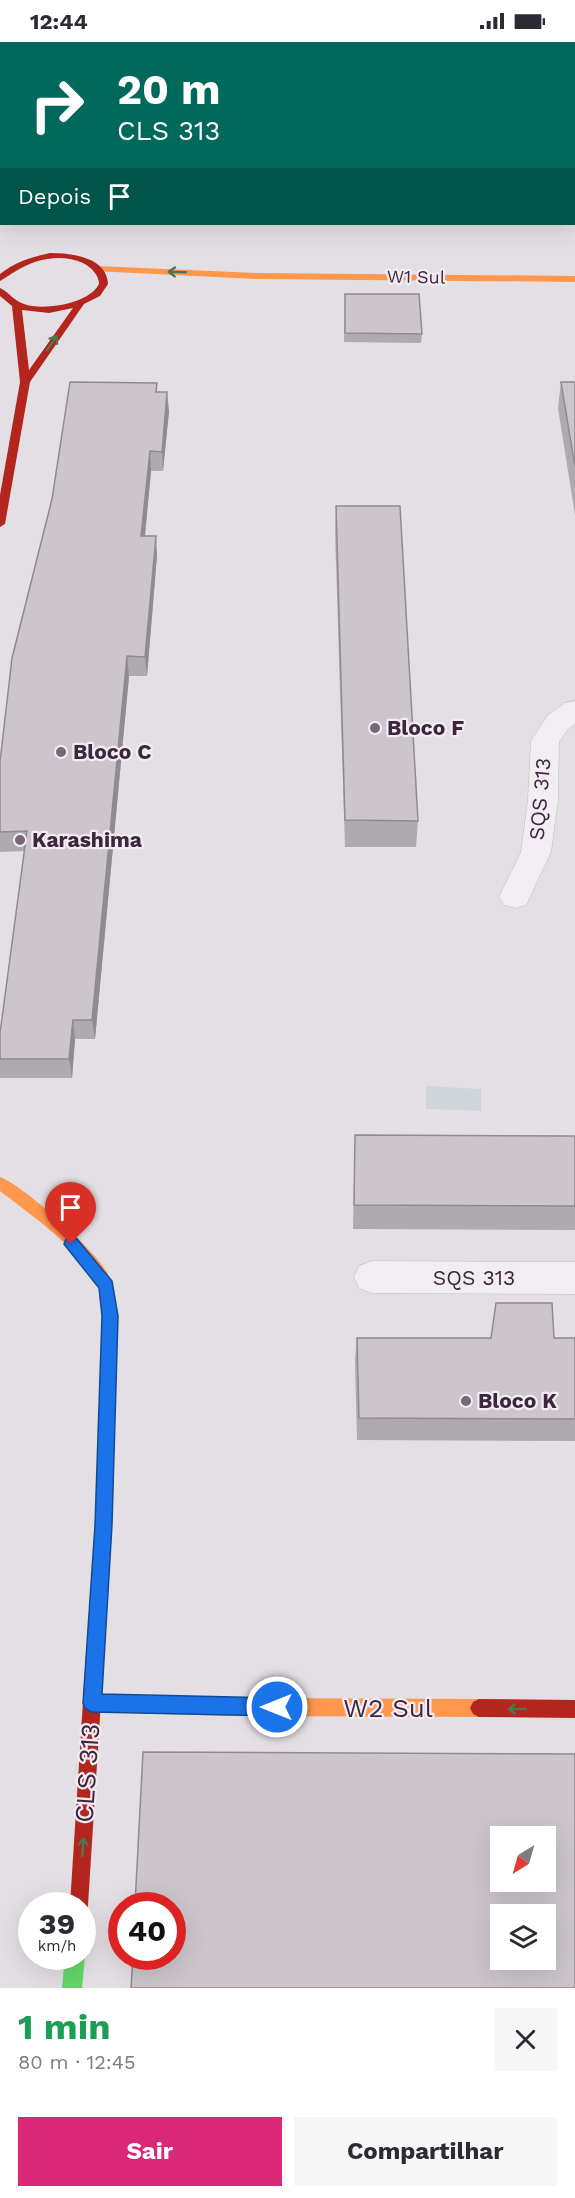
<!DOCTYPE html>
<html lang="pt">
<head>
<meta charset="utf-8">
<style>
  :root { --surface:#fff; --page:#f7f7f7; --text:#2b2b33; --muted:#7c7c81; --accent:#db2777 }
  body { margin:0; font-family:"Work Sans",sans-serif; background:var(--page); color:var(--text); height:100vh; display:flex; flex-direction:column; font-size:22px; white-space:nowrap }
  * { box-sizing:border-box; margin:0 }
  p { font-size:20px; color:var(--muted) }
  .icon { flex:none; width:33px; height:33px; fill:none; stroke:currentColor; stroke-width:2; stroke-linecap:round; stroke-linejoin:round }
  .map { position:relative; height:1946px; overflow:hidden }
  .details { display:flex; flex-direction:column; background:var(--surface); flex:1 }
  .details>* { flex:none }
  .banner { position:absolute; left:0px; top:0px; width:576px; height:183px; box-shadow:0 6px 24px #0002; background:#00695c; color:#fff; overflow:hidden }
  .needle { width:39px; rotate:217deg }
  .tools { position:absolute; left:490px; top:1784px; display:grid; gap:12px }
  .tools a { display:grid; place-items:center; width:66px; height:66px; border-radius:0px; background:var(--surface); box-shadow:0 6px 24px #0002; font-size:30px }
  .speed { position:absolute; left:18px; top:1850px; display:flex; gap:12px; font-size:30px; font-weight:700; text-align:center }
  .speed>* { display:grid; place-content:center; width:78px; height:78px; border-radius:50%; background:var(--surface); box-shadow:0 6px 24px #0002; line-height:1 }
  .speed small { font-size:15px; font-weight:400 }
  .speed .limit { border:9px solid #d22; background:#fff; color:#111 }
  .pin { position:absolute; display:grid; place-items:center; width:51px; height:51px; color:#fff; margin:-62px -26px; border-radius:50% 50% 50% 0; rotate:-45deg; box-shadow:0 0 6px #0007 }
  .pin .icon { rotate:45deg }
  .me { position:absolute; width:66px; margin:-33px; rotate:270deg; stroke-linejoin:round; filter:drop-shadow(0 0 4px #0008) }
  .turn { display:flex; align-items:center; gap:21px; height:126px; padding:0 18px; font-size:27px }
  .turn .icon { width:78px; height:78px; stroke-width:2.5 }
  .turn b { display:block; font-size:42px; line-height:51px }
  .then { display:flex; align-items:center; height:57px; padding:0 18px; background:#0003; gap:12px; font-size:22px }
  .round { display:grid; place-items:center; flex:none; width:63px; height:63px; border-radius:0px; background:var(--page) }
  .summary { display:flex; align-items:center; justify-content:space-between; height:102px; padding:0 18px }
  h1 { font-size:36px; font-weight:700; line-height:45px; color:#1e9e55 }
  .primary-button { display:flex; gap:12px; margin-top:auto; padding:12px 18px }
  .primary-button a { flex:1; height:69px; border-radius:0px; background:var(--accent); color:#fff; font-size:24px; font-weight:700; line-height:69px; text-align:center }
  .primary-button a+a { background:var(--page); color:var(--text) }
  .status { display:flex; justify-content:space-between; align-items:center; height:42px; padding:0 30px; background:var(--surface); direction:ltr }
  .status svg { height:16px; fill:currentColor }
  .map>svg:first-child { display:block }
</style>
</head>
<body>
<div class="status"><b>12:44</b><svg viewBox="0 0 49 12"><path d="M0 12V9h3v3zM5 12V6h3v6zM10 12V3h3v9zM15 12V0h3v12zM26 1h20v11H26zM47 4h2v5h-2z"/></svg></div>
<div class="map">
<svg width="575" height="1946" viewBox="0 0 575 1946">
  <rect width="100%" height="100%" fill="#e4dfe4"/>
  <g fill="#cfd6d9">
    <polygon points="0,0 236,0 2,2 1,158"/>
    <polygon points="426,1044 481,1047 481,1069 426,1067"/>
  </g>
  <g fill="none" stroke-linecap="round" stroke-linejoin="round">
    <g stroke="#c1bcc1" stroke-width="1">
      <g id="street">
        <rect x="404" y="0" width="18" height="2"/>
        <polygon points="560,0 575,0 575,6 574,2"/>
        <polygon points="574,21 575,22 575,36 574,36"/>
        <polygon points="575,659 575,682 568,687 559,700 558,758 551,810 526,863 515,866 504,863 499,855 521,810 528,758 531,699 548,673 565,661"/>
        <polygon points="372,1219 575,1220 575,1252 372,1251 359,1246 354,1235 359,1224"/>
      </g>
    </g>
    <use href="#street" fill="#f1eef1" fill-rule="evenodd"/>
    <polygon fill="#63d668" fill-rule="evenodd" points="82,1909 85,1914 82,1946 62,1946 65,1914 82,1914"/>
    <g fill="#ff974d" fill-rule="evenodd">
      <polygon points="97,224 256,231 575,234 575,240 256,237 94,229 94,225"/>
      <path d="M0 1135C23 1143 95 1208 107 1230 115 1244 116 1257 118 1274L111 1483 104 1612 101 1618 95 1621 89 1618 86 1612 95 1483 102 1274C102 1265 102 1255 99 1246 89 1213 28 1171 0 1149Z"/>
      <polygon points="92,1652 231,1656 479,1657 485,1660 488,1666 485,1672 479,1675 231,1674 92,1670 86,1667 83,1661 86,1655"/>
    </g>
    <g fill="#b3261e" fill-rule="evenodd">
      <path d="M50 211C71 211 107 215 108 242L100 254 84 262 30 340 5 482 0 485V453L20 340 12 264 0 254V246C9 250 14 259 24 262 43 269 89 262 99 242 99 233 91 225 83 221 61 211 35 217 16 229 10 232 6 236 0 239V232C15 220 32 215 50 211ZM73 266 29 328 22 268 49 271Z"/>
      <polygon points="95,1603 101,1606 104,1612 88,1863 86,1870 82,1871 82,1863 70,1863 86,1612 89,1606"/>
      <polygon points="479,1657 575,1658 575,1676 479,1675 473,1672 470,1666 473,1660"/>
    </g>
  </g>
  <g fill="#afaaaf">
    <polygon points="345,252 422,292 421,301 344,300"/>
    <polygon points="561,340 575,340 575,473 558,366"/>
    <polygon points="157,350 169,369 163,429 151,429 145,494 157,513 147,634 129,634 95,997 75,997 72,1036 0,1036 0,991 25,809 0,810 0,720"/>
    <polygon points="336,464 418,779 416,805 345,805 335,490"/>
    <polygon points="355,1093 575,1094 575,1188 353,1187"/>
    <polygon points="357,1296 575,1296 575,1399 357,1398 355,1319"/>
  </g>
  <g fill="#8f8b8f">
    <polygon points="167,350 169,369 163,429 162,410"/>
    <polygon points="150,409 151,429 143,513 141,494"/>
    <polygon points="156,494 157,513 147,634 145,615"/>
    <polygon points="127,614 129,634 95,997 92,978"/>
    <polygon points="73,978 75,997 72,1036 69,1017"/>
  </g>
  <g fill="#ccc6cc" stroke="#8f8b8f" stroke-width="1.5" fill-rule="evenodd">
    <rect x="319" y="0" width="67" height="2"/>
    <rect x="488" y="0" width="43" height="2"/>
    <polygon points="345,252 419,252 422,292 345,291"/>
    <polygon points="70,340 157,341 156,350 167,350 162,410 150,409 141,494 156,494 145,615 127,614 92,978 73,978 69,1017 0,1017 0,991 27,789 0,790 0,720 12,616 52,457"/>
    <polygon points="561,340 575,340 575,425"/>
    <polygon points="336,464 400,464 418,779 345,778"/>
    <polygon points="355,1093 575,1094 575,1164 354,1163"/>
    <polygon points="496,1261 552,1261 554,1296 575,1296 575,1377 359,1376 357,1296 491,1296"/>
    <path d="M143 1710 575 1712V1946H131L133 1914H172V1863H135ZM501 1794H546V1839H501ZM501 1872H546V1917H501Z"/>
  </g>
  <defs><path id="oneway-shaft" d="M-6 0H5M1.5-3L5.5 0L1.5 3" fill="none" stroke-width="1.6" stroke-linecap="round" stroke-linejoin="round" transform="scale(1.5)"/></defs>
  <g stroke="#4e7650">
    <use href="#oneway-shaft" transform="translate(177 230) rotate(-178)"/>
    <use href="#oneway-shaft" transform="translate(52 301) rotate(-55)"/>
    <use href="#oneway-shaft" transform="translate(517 1667) rotate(-180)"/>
    <use href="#oneway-shaft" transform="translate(83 1805) rotate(-86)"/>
  </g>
  <polygon fill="#1a73e8" stroke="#114b97" stroke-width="1.5" points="71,1195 77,1197 112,1239 118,1274 112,1483 102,1652 277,1656 283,1659 286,1665 283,1672 277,1674 92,1670 86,1667 83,1661 95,1483 102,1274 99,1246 64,1202 66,1197"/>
  <g fill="#776777" stroke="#f4ecf4" stroke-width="2">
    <circle cx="375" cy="686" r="6"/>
    <circle cx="61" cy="710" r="6"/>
    <circle cx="20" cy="798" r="6"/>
    <circle cx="466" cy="1359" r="6"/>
  </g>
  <g text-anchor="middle" stroke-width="4.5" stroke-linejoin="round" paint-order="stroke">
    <g font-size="18" fill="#3c273c" stroke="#f4ecf4">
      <text transform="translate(416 235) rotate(1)" y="6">W1 Sul</text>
    </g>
    <g font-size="21" font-weight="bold" fill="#3c273c" stroke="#f4ecf4" text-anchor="start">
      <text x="387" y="693">Bloco F</text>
      <text x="73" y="717">Bloco C</text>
      <text x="32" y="805">Karashima</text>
      <text x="478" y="1366">Bloco K</text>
    </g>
    <g font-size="21" fill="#3c273c" stroke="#f4ecf4">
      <text transform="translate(540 757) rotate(-85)" y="7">SQS 313</text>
      <text x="474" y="1243">SQS 313</text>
    </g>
    <g font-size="26" fill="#3c273c" stroke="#f4ecf4">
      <text x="388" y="1675">W2 Sul</text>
      <text transform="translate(87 1731) rotate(-86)" y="9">CLS 313</text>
    </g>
  </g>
</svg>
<div class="tools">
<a><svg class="needle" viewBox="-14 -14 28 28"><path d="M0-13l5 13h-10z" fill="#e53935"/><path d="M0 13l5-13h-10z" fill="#7c7c81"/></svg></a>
<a><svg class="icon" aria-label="layers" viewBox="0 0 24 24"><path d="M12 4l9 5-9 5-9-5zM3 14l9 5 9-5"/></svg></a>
</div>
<div class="speed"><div>39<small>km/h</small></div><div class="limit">40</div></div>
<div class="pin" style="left:71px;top:1202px;background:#d93025"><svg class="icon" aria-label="arrive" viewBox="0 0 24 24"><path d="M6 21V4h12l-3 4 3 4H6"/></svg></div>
<svg class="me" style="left:277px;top:1665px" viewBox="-20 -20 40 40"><circle r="17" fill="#1a73e8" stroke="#fff" stroke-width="3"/><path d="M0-11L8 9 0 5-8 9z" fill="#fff"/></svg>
<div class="banner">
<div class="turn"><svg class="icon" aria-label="right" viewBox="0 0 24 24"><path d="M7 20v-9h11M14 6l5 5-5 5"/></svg><div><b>20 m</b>CLS 313</div></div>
<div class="then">Depois<svg class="icon" aria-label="arrive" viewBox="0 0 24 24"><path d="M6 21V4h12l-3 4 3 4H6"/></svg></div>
</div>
</div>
<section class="details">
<div class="summary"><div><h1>1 min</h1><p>80 m · 12:45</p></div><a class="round"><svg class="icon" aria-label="close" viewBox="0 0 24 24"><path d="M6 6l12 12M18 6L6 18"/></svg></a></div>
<div class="primary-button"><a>Sair</a><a>Compartilhar</a></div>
</section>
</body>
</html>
